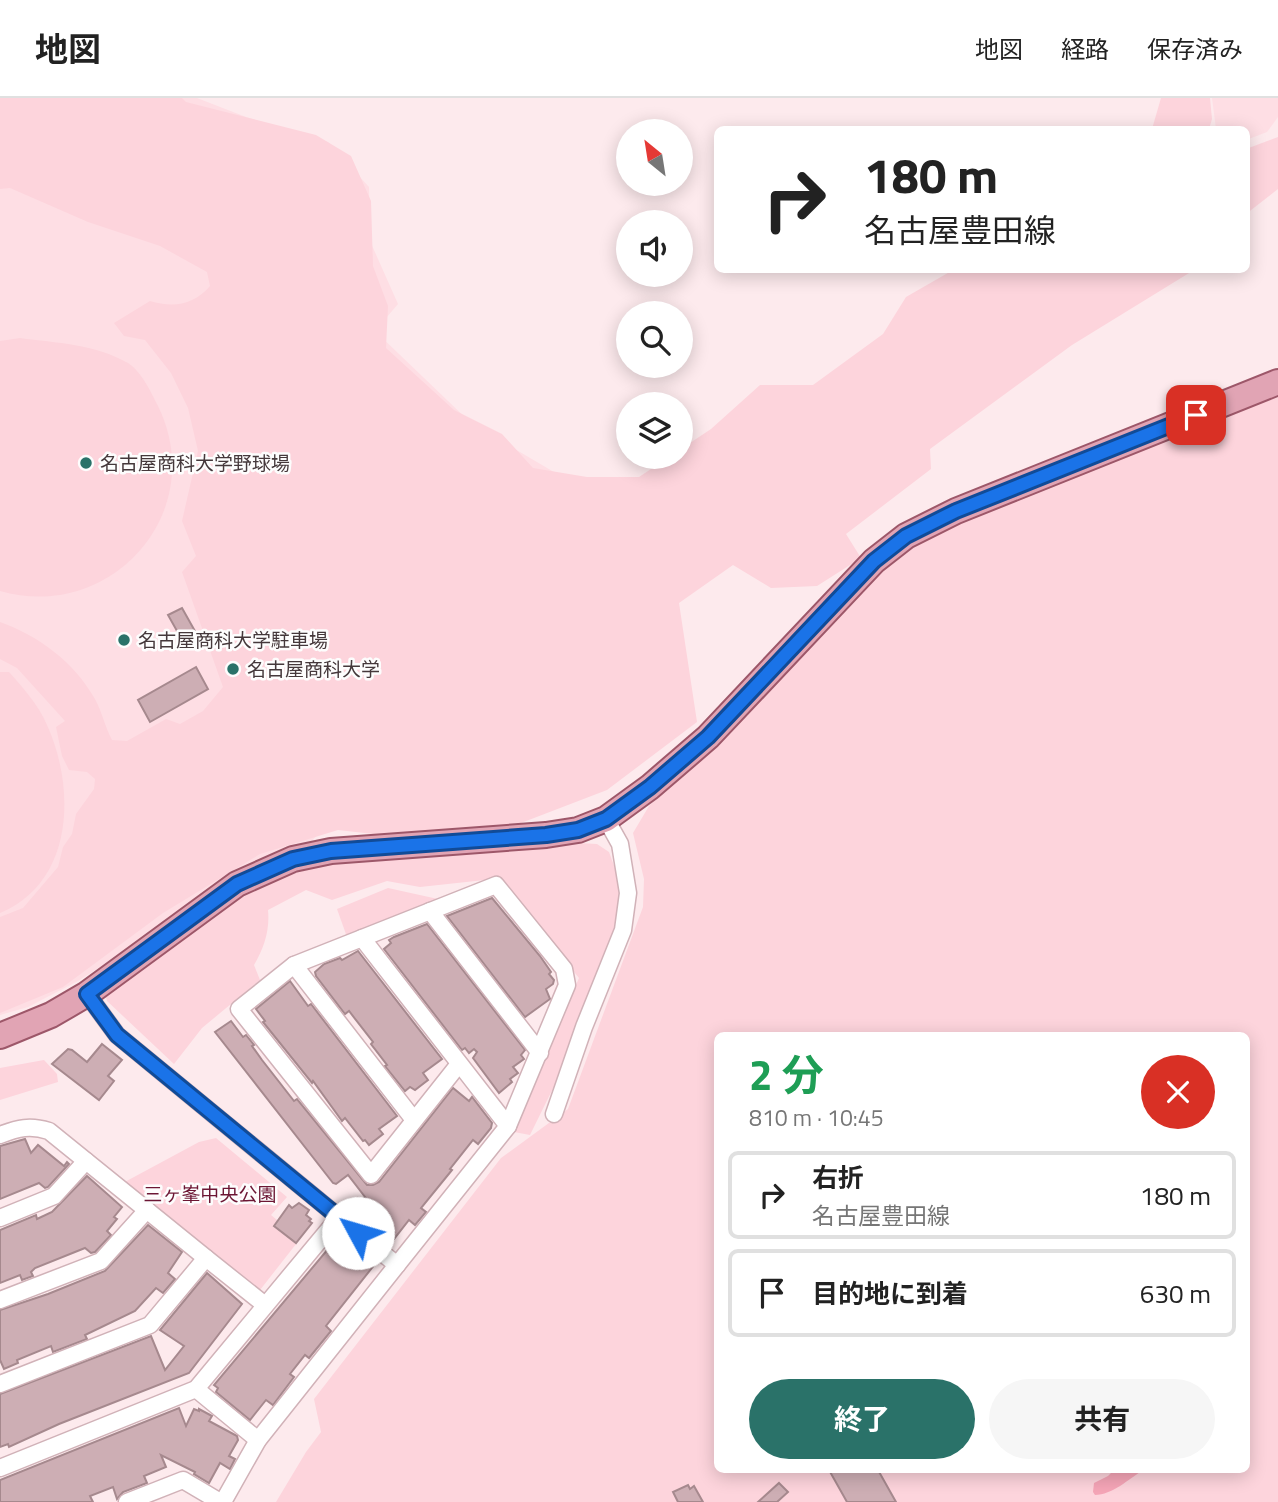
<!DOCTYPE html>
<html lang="ja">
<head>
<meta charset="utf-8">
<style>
  :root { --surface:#fff; --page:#f6f6f6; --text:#222; --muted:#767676; --line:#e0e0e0; --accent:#2a7269 }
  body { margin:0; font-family:"Titillium Web","Noto Sans JP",sans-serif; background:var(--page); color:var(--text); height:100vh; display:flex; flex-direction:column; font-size:26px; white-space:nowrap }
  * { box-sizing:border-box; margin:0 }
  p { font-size:23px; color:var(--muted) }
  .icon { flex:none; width:38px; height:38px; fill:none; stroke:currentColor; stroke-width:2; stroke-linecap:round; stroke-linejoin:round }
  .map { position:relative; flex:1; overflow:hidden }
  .side { position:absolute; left:714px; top:934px; width:536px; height:441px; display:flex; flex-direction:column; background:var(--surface); border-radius:10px; box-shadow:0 4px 18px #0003 }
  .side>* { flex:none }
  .guide { position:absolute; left:714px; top:28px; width:536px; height:147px; border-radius:10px; box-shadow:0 4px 18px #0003; background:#fff; color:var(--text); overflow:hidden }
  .needle { width:46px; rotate:330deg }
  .buttons { position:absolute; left:616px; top:21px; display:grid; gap:14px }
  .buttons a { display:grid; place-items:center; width:77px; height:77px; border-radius:50%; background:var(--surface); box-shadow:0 4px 18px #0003; font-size:35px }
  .pin { position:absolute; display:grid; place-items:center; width:60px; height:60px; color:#fff; margin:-30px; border-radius:14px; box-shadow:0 4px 10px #0006 }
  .me { position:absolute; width:77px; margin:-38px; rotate:309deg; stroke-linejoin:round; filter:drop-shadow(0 0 5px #0008) }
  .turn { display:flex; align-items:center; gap:24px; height:147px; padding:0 35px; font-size:32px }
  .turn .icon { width:91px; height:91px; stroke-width:2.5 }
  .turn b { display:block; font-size:49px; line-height:60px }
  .round { display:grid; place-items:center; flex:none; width:74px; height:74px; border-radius:37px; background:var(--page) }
  .headline { display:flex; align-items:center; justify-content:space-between; height:119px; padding:0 35px }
  h1 { font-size:42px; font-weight:700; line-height:52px; color:#1e9e55 }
  .action { display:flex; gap:14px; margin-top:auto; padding:14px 35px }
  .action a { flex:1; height:80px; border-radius:42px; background:var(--accent); color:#fff; font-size:28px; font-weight:700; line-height:80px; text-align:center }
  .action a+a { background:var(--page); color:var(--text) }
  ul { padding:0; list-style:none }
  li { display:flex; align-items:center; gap:21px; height:88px; margin:0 14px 10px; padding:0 21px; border:4px solid var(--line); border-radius:10px }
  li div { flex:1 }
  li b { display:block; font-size:26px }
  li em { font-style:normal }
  header { display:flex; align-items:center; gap:42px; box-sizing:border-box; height:98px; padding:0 35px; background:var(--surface); border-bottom:2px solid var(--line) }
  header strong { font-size:33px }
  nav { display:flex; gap:38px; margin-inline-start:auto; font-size:24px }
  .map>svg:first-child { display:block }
</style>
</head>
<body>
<header>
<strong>地図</strong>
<nav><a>地図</a><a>経路</a><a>保存済み</a></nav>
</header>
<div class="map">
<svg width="1278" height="1404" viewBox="0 0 1278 1404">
  <rect width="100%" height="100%" fill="#fdeaed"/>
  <g fill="#fedee4">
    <polygon points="0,0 197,0 246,19 328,44 369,89 370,143 398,206 375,233 472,326 576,387 623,398 310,745 231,785 78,883 28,909 0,917"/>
    <polygon points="1212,0 1278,0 1278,19 1267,34 1246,42 1246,32 1216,31"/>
  </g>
  <g fill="#fdd4dc" fill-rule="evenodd">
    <path d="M0 0H182L186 4 316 37 351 58 371 103 373 168 388 208 386 250 454 312 502 336 533 370 587 379H639L669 359H681V351L711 331 760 287H813L883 236 906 199 953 172H1194L1072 247 930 351 931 371 846 436 861 460 817 488 771 490 733 467 679 505 697 624 607 692 521 725 400 739 338 732 260 756 163 815 63 889 0 915V819L23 810 58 769 63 749 72 736 76 716 94 691 95 681 87 674 69 672 62 658 56 629 65 623 17 570 0 561V524C39 538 74 564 95 601 102 614 105 629 112 642L127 643 166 621 180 626 203 613 223 589 182 474 196 458 182 423 198 353 188 310 171 275 145 242 124 238 114 225 150 203C173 210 194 207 210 188L207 174 160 148 88 124 10 90 0 91Z"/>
    <polygon points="1161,0 1210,0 1212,21 1209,31 1152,31"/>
    <polygon points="1278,39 1278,91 1246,116 1246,51"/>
    <path d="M20 240C56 245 95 246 128 265 141 273 151 294 158 308 210 414 111 525 0 493V243Z"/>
    <path d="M1278 295V1404H276L306 1354 321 1334 314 1301 501 1060 568 1011 643 809 644 781 633 735 649 708 844 506 904 452 959 421ZM718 938H1246V1372H718Z"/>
    <path d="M0 574H9C23 590 38 606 47 627 76 691 74 784 0 815Z"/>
    <path d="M578 745 597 746 609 754 620 784V814L562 972 530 1037 514 1034 579 880 504 787 494 781 420 789 387 783 332 802 306 792 268 812C270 832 264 850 254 867L260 882 202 930 174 966 107 903 103 889 261 785 316 762 544 749Z"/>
    <polygon points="388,790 447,803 347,839 337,811"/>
    <polygon points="44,962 57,976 58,984 0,1002 0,970"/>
    <polygon points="216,1040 287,1099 271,1117 300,1141 260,1192 121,1086 199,1044"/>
  </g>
  <path fill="#f5a5b7" d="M1114 1372H1143C1129 1381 1112 1397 1095 1397L1093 1394 1094 1385 1108 1378Z"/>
  <g fill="#cdaeb4" stroke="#a6898e" stroke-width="2">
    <polygon points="182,510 200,542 186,549 168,517"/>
    <polygon points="196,569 208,591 150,624 138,602"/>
    <polygon points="492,800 540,858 551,874 549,876 554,882 553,886 546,891 550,901 525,919 447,818"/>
    <polygon points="427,826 525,952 521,957 524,961 513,969 518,975 510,981 512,984 499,995 473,960 477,954 474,951 469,955 465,950 462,952 384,851 391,845 389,842 394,839"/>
    <polygon points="358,853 442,961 423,975 428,982 415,992 410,989 405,993 385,968 387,967 371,946 373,944 349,913 345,916 316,878 315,874 324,866 340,860 342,862"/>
    <polygon points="290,883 308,908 311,906 397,1018 379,1031 383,1036 369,1047 365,1042 363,1043 345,1020 342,1023 313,983 312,985 263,924 265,923 256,911"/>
    <polygon points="231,923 243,939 246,937 254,947 252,948 262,962 294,1003 297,1001 367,1087 373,1087 379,1084 453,990 469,1003 472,999 492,1025 491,1030 478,1046 473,1042 450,1071 452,1072 421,1110 426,1114 415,1127 409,1122 394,1141 356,1110 365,1099 348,1077 336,1086 333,1085 215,934"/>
    <polygon points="102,946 122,962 108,978 114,983 99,1002 52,966 68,951 72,952 87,964"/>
    <polygon points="25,1041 31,1055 38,1047 64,1068 67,1064 69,1066 48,1089 45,1090 39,1085 0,1101 0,1048"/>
    <polygon points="87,1078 122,1109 114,1119 117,1121 107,1133 111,1137 95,1154 91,1155 85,1150 35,1170 31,1174 33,1178 22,1182 20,1177 0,1185 0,1132 36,1117 37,1121 52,1114"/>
    <polygon points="299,1105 309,1112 306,1117 311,1121 309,1123 312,1125 296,1145 274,1128 289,1107 292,1110"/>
    <polygon points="148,1127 182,1154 168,1175 175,1181 163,1195 156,1190 135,1213 85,1237 87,1241 53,1254 51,1248 17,1262 18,1265 4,1271 0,1262 0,1212 48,1196 105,1173"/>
    <polygon points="339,1138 375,1166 326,1228 331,1233 309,1260 305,1257 290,1276 294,1279 273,1307 266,1302 250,1322 216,1294 218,1290 214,1287"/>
    <polygon points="207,1175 242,1206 189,1275 59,1326 9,1349 8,1346 0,1349 0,1296 151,1238 165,1272 184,1248 160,1232"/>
    <polygon points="179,1310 186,1328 194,1311 199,1313 199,1311 212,1318 209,1323 237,1338 238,1342 229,1358 235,1361 230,1371 220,1365 209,1385 194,1376 195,1374 161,1357 166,1369 144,1378 147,1385 123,1394 117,1401 113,1389 90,1398 93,1404 0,1404 0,1382"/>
    <polygon points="829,1372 878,1372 896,1404 847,1404"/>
    <polygon points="779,1385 788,1394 777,1404 758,1404"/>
    <polygon points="688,1387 690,1391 694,1388 703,1404 678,1404 673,1394"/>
  </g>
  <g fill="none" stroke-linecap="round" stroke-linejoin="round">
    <g stroke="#d1b2b8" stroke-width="19">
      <g id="street">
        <polyline points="430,813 540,955"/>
        <polyline points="362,840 508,1028"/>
        <polyline points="294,867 414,1022"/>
        <polyline points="87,896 117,937 397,1167 258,1342 223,1404"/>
        <polyline points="554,1016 584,929 623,832 628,795 620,746 606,721"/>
        <path d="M0 1037C18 1030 30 1027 49 1033L206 1160"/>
        <polyline points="0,1120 54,1098 86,1063"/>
        <polyline points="397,1167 508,1028 567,887 564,871 496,787 294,867 239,911 371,1077 459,966"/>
        <polyline points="0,1202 101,1163 147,1112"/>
        <polyline points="0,1286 150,1227 206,1160 265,1207"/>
        <polyline points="196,1291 258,1342"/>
        <polyline points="0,1370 196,1291 339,1119"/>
        <polyline points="127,1404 183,1382 220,1404"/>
      </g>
    </g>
    <g stroke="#9d5769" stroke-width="28">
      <polyline id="primary" points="0,938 51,917 87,896 237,786 293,761 331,753 546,737 578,732 606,721 650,689 708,639 874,463 906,438 956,413 1278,284"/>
    </g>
    <use href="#street" stroke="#fff" stroke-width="16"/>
    <use href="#primary" stroke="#e1a4b4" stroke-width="24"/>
  </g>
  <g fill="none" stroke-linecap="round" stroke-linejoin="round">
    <g stroke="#114b97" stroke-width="18">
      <polyline id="route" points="358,1135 117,937 87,896 237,786 293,761 331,753 546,737 578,732 606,721 650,689 708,639 874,463 906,438 956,413 1196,317"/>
    </g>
    <use href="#route" stroke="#1a73e8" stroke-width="12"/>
  </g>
  <g fill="#2a7269" stroke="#fdfdfd" stroke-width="2.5">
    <circle cx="86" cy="365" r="7"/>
    <circle cx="124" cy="542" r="7"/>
    <circle cx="233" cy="571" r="7"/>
  </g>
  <g text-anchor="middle" stroke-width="5" stroke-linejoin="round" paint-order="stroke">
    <g font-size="19" fill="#45383b" stroke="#fdfdfd" text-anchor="start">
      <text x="100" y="372">名古屋商科大学野球場</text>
      <text x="138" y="549">名古屋商科大学駐車場</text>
      <text x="247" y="578">名古屋商科大学</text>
    </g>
    <g font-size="19" fill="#6c1634" stroke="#fdfdfd">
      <text x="210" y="1103">三ヶ峯中央公園</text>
    </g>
  </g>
</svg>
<div class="buttons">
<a><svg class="needle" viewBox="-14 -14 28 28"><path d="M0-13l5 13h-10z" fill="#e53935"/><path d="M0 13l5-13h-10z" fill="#767676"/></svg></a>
<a><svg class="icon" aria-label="sound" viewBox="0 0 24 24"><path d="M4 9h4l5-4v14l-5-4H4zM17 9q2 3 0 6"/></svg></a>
<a><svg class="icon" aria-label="search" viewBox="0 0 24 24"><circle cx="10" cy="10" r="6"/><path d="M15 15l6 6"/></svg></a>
<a><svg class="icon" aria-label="layers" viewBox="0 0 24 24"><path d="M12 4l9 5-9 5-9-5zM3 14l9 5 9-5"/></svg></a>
</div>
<div class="pin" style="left:1196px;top:317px;background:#d93025"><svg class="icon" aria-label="arrive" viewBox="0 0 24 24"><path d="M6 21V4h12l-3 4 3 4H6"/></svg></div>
<svg class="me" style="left:358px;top:1135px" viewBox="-20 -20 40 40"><circle r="19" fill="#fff"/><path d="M0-13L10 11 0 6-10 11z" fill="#1a73e8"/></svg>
<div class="guide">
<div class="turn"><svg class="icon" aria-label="right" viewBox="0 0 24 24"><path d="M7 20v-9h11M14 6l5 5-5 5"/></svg><div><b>180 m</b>名古屋豊田線</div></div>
</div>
<section class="side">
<div class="headline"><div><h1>2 分</h1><p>810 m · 10:45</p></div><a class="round" style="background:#d93025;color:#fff"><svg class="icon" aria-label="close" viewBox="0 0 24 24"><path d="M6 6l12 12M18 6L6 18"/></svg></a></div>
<ul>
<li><svg class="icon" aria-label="right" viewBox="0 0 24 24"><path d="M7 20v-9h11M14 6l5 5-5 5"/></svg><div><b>右折</b><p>名古屋豊田線</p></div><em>180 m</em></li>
<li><svg class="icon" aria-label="arrive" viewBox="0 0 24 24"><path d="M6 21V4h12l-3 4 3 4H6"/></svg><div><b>目的地に到着</b></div><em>630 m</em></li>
</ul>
<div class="action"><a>終了</a><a>共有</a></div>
</section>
</div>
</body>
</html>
